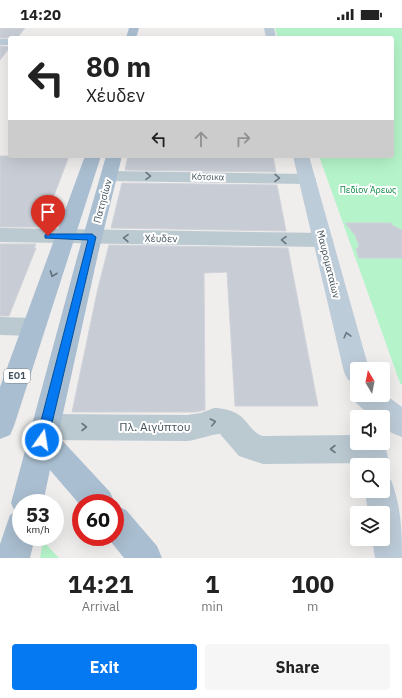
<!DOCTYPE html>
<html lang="en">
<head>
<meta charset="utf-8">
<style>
  :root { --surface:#fff; --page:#f6f6f6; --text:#222; --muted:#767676; --accent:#0579f2 }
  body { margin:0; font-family:"IBM Plex Sans",sans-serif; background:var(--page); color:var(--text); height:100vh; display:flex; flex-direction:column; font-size:15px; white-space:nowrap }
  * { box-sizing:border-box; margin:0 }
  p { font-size:13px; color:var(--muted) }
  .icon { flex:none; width:22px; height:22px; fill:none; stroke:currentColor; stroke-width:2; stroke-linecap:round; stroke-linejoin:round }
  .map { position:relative; height:530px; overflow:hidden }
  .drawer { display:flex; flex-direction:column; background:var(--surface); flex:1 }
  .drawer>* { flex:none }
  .guide { position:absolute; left:8px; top:8px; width:386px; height:122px; border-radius:4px; box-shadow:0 4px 16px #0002; background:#fff; color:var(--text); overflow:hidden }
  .needle { width:26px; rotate:350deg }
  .fabs { position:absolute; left:350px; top:334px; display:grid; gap:8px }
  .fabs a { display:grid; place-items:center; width:40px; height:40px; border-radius:4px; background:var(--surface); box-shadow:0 4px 16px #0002; font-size:20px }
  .speed { position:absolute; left:12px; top:466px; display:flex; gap:8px; font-size:20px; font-weight:700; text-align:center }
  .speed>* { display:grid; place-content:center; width:52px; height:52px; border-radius:50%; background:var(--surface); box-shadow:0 4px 16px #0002; line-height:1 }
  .speed small { font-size:10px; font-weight:400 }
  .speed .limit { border:6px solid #d22; background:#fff; color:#111 }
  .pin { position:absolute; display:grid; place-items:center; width:34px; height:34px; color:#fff; margin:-41px -17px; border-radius:50% 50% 50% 0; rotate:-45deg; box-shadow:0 0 4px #0007 }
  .pin .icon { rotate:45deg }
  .me { position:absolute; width:44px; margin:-22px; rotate:13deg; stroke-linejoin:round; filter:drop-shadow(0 0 3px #0008) }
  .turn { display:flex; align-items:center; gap:14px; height:84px; padding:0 12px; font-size:18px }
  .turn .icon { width:52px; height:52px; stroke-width:2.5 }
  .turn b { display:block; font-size:28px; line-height:34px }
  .lanes { display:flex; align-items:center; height:38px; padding:0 12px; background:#0003; justify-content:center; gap:20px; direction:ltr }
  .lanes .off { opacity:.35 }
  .eta { display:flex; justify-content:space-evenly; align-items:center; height:68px; text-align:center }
  .eta b { font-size:24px; font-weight:700; line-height:28px }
  .action { display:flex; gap:8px; margin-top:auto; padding:8px 12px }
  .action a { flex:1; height:46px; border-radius:4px; background:var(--accent); color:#fff; font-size:16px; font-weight:700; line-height:46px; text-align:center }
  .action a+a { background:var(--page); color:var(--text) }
  .status { display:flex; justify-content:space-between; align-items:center; height:28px; padding:0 20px; background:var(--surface); direction:ltr }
  .status svg { height:11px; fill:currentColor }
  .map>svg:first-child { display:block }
</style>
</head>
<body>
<div class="status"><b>14:20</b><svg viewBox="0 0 49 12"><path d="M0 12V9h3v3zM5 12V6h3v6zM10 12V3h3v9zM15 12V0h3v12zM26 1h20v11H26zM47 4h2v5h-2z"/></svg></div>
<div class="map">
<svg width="402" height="530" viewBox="0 0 402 530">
  <rect width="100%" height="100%" fill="#f0eded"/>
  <g fill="#b5f4ca">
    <polygon points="275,0 402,0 402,357 400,355 319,128 392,128 392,10 278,10"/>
    <polygon points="43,513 59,530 40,530"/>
  </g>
  <g fill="#c8ccd4" stroke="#d0d3da">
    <polygon points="0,0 25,0 17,10 0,10"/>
    <polygon points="0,18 10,19 0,32"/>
    <polygon points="0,128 69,128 42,199 0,199"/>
    <polygon points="128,128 273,128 276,144 125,142"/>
    <polygon points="122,155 277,157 286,203 111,200"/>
    <polygon points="345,195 391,195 392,197 402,202 402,230 359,230 356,221 359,218 355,207"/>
    <polygon points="0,216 36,216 34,220 36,220 9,288 0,288"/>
    <polygon points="109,217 288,220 318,378 235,378 227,244 204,245 205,382 195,384 72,384 98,260"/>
  </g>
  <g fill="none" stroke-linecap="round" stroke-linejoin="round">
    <g fill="#bbc9d1" fill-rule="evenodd">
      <polygon points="109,143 307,146 313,147 316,151 313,155 307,156 109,153 103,152 101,148 103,144"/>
      <polygon points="0,200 323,205 330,207 333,212 330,217 323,219 0,214"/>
      <polygon points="0,289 33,290 41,292 45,299 41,306 33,308 0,307"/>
      <path d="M214 380C222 380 232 382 239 387 248 393 252 405 263 408L357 407V415H383V413L386 421 382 431 372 435 263 436 239 428 220 406C211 406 198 412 187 413L45 412 35 408 31 399 35 390 45 386 187 387 201 385Z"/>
    </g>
    <g fill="#bdccd9" fill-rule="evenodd">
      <polygon points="264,0 274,0 276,10 266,10"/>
      <rect x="0" y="11" width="10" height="6"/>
      <polygon points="293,128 309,128 369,341 357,341 357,355 348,352 344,344"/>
      <polygon points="357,358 357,367 383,367 383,365 402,379 402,409 392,405 383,398 383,389 372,389 356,375 352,367"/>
      <polygon points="383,410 390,437 385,447 383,448 383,437 360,437 357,415 383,415"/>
      <path d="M383 449 391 452C401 477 402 503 402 530H375L372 511H383V485H368L365 463H383Z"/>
    </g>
    <g fill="#a9bed0" fill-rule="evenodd">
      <polygon points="129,0 139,0 136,10 126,10"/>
      <polygon points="85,128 101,128 14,398 10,407 0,411 0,359"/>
      <polygon points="106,128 122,128 98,226 58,408 110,464 115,475 81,475 81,478 50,442 43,475 21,475 21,509 35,509 30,530 0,530 0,516 10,487 15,484 11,475 78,226"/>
      <polygon points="115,477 126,482 157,518 162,530 124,530 107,509 115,509"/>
    </g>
  </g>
  <defs><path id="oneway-chevron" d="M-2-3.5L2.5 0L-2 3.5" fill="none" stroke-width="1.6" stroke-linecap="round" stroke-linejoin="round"/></defs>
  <g stroke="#67767f">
    <use href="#oneway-chevron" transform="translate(148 148) rotate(1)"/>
    <use href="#oneway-chevron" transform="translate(277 150) rotate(1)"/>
    <use href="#oneway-chevron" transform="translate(126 210) rotate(-179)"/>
    <use href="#oneway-chevron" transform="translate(284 212) rotate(-179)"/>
    <use href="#oneway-chevron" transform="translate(213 394) rotate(-13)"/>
    <use href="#oneway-chevron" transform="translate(84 399)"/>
    <use href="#oneway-chevron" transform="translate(333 421) rotate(180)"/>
  </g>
  <use stroke="#5c6d79" href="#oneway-chevron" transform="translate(53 246) rotate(110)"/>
  <use stroke="#687782" href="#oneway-chevron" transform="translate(347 307) rotate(-104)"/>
  <polygon fill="#0579f2" stroke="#034f9d" points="48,206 92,206 96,209 48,412 46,416 42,418 38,416 36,412 88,212 45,210 45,207"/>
  <g text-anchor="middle" stroke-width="4" stroke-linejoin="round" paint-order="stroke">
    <g font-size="9" fill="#43525c" stroke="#fff">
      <text transform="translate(208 149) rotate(1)" y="3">Κότσικα</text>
    </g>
    <g font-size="9" fill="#0c8542" stroke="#fff">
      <text x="368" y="165">Πεδίον Άρεως</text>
    </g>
    <rect fill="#fff" stroke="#7b868d" stroke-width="1" x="4" y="341" width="26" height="14" rx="3"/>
    <g font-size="9" font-weight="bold" fill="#43525c">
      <text x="17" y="351">ΕΟ1</text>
    </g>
    <g font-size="10" fill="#43525c" stroke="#fff">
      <text transform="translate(102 173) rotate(-75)" y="4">Πατησίων</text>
      <text transform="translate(161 210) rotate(1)" y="4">Χέυδεν</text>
      <text transform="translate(329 236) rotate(76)" y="4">Μαυροματαίων</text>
    </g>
    <g font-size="12" fill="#43525c" stroke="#fff">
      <text x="155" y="403">Πλ. Αιγύπτου</text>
    </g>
  </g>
</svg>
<div class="fabs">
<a><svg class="needle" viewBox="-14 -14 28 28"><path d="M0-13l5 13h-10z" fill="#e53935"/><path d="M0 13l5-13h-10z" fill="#767676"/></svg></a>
<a><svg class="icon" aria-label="sound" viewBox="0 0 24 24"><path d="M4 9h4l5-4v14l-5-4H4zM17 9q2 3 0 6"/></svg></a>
<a><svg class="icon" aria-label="search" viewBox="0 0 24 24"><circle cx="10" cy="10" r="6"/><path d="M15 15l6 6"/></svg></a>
<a><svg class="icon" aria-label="layers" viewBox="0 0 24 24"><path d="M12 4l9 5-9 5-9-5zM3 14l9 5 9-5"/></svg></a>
</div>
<div class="speed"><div>53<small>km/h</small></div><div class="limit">60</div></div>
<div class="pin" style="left:48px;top:208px;background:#d93025"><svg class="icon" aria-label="arrive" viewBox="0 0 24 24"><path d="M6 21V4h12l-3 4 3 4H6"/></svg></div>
<svg class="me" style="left:42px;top:412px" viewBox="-20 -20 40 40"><circle r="17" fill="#0579f2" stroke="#fff" stroke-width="3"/><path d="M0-11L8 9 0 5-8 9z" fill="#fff"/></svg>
<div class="guide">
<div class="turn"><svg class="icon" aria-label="left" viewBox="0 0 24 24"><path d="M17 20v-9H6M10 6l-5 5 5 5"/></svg><div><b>80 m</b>Χέυδεν</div></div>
<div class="lanes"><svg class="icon" aria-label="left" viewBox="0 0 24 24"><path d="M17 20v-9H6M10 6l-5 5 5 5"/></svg><svg class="icon off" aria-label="ahead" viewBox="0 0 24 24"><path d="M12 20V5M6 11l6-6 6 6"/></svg><svg class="icon off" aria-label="right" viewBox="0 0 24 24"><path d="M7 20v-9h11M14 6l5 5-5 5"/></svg></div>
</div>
</div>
<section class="drawer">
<div class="eta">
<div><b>14:21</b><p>Arrival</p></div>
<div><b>1</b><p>min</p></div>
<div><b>100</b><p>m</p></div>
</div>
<div class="action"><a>Exit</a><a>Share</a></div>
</section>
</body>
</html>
